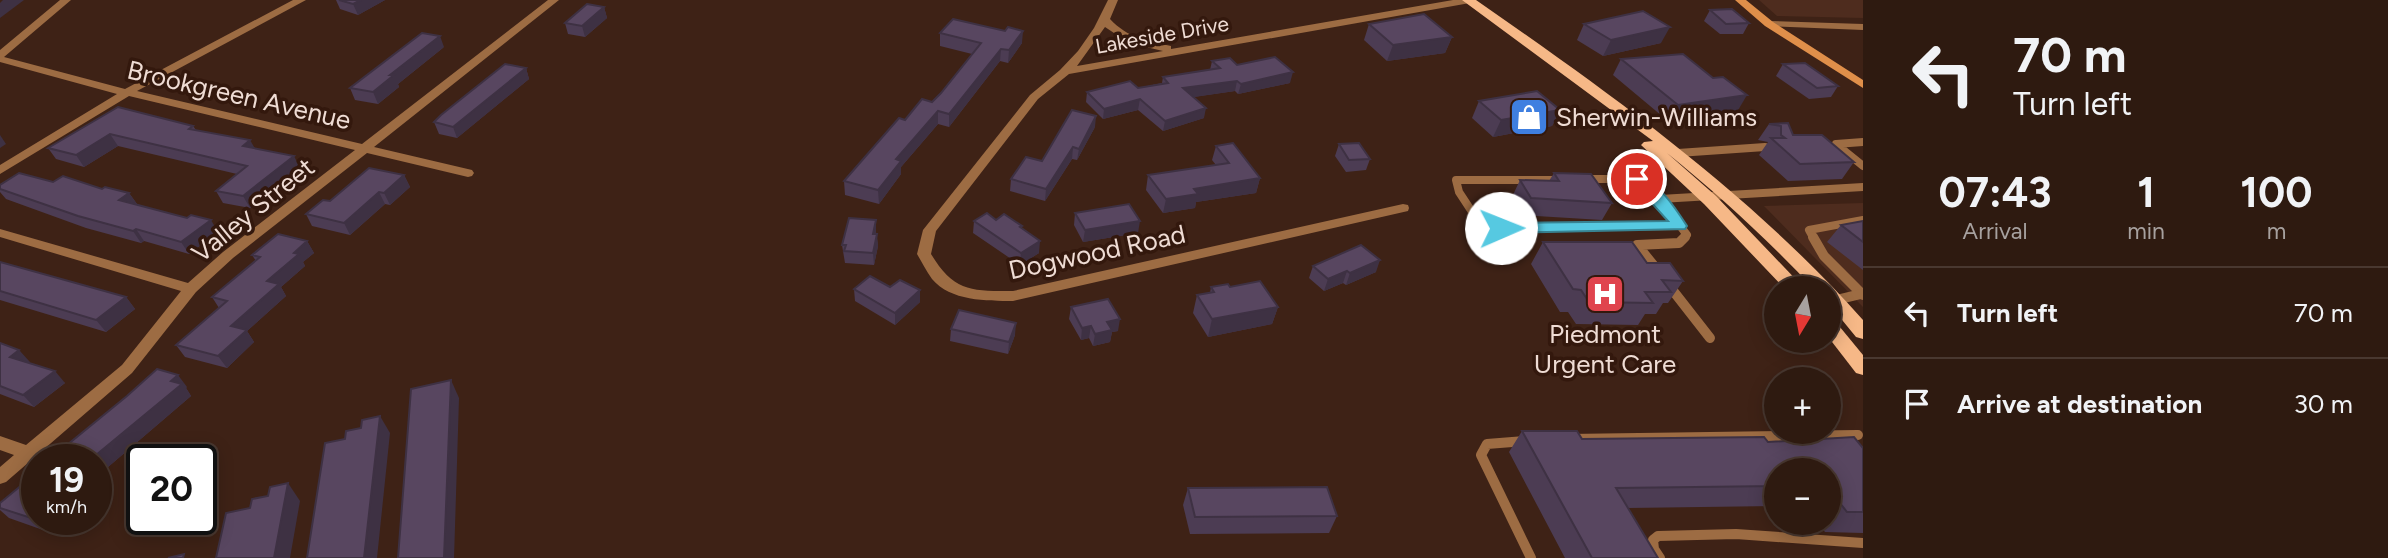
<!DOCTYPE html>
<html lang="en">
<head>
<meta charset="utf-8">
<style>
  :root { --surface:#2e1a10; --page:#362319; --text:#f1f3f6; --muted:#a7a19f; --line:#493830 }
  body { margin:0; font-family:Figtree,sans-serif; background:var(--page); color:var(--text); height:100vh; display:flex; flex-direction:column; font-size:26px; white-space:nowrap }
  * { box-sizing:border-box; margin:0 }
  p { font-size:23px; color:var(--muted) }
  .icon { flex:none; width:38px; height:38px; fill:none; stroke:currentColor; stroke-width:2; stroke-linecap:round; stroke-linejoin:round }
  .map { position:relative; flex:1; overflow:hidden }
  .sheet { display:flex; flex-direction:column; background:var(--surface); width:525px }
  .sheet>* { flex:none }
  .banner { background:#2e1a10; color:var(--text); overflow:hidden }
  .needle { width:46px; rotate:190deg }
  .tools { position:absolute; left:1764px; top:276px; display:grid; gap:14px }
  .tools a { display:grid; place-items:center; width:77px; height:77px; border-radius:50%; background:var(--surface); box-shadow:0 4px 18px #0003,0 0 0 2px var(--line); font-size:35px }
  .speed { position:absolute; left:21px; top:444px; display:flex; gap:14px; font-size:35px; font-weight:700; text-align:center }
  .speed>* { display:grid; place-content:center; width:91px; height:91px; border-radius:50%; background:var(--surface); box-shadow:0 4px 18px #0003,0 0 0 2px var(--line); line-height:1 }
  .speed small { font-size:18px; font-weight:400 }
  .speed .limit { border:4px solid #111; border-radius:10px; background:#fff; color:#111 }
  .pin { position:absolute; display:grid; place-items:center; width:60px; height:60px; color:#fff; margin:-30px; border:4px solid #fff; border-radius:50%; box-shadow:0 2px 7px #0007 }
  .me { position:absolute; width:77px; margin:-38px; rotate:89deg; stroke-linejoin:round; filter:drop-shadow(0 0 5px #0008) }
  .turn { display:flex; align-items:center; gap:24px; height:147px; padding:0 35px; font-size:32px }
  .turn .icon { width:91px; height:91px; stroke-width:2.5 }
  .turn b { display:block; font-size:49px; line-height:60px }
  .eta { display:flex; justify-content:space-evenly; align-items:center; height:119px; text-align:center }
  .eta b { font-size:42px; font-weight:700; line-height:49px }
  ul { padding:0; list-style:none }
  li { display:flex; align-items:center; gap:21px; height:91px; padding:0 35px; border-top:2px solid var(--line) }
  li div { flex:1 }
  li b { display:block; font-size:26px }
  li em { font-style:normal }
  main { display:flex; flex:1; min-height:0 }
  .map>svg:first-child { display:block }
</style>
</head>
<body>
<main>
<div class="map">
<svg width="1863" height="558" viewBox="0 0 1863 558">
  <rect width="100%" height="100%" fill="#3e2216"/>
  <g fill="#4e2c1e">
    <polygon points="1759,0 1863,0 1863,18 1777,16"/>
    <polygon points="1863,203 1863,307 1764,206"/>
  </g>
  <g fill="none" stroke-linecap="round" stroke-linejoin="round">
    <g stroke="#9d6c43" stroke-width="8">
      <polyline points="1863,142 1836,144 1863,166"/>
      <polyline points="1678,153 1765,147"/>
      <polyline points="1584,179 1637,179 1660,199 1687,235 1683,239"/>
      <polyline points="1562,180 1456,180 1459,192 1480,224 1501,228 1680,226"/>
      <polyline points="1660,199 1863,187"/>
      <polyline points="1814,239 1809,230 1863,220"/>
    </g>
    <g stroke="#9d6c43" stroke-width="10">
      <polyline points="1813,237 1824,256 1863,295"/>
      <polyline points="1658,271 1637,245 1679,243 1685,237"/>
      <polyline points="1667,283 1710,338"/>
      <polyline points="1836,300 1861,294"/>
      <polyline points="1568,439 1858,435"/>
      <polyline points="1525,441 1487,444 1481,455 1531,558"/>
      <polyline points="1660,558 1654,549 1653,540 1658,536 1736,534 1863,543"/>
    </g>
    <g fill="#9d6c43" fill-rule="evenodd">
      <polygon points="60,0 71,0 4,57 125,89 293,0 306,0 137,91 362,144 548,0 559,0 374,147 472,170 474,173 472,176 468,177 367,153 233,258 196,292 132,373 6,482 0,484 0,467 14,455 0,450 0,436 26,445 122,365 181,291 0,237 0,229 188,283 223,252 355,150 129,96 0,174 0,165 117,94 0,62 0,50"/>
      <path d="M1108 0H1118L1110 19C1128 38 1146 41 1171 46V49L1453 0H1475L1470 3 1069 74 1038 99 936 231 931 254C954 292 971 291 1013 291L1403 204 1408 205 1409 208 1408 211 1013 301C987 301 950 301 932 279 926 271 922 262 917 254L923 230 1030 95 1060 70 1078 51 1094 28ZM1105 27 1129 43 1163 51 1077 66Z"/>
      <polygon points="1769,21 1863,24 1863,30 1765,26 1765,22"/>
    </g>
    <polygon fill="#df8f4a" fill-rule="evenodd" points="1735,0 1746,0 1773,22 1863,80 1863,88 1765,26"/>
    <g fill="#f6b887" fill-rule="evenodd">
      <path d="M1462 0H1476C1614 96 1751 194 1863 320V339L1856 337 1829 304V289H1814C1768 240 1719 195 1667 153L1716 196 1805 289H1785L1704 204 1641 145 1644 142 1653 141Z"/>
      <polygon points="1829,320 1835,321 1863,355 1863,375 1856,373 1829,338"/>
    </g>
  </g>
  <g fill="#4c3c53">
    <polygon points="336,0 385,0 358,15 340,9"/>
    <polygon points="604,7 607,18 585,37 568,34 565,23"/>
    <polygon points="1710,10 1749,23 1743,34 1720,34 1704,21"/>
    <polygon points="1369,24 1452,37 1445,53 1387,61 1364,40"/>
    <polygon points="1584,24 1661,43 1603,56 1577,40"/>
    <polygon points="940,33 1022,43 1008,63 1000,61 949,127 938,124 901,167 901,174 879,204 845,195 844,181 905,120 932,102 941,93 972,54 940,46"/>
    <polygon points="444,47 398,84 399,87 378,104 355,100 350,88"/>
    <polygon points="1621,59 1713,78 1737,112 1668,121 1613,75"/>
    <polygon points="1212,61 1237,65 1290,83 1238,94 1235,91 1193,97 1204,118 1163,131 1138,110 1103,119 1086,102 1087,92 1138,88 1162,83 1163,77 1210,70"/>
    <polygon points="1783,64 1838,86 1831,97 1809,99 1776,76"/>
    <polygon points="526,68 529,79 457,138 439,134 434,122"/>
    <polygon points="1479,101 1560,110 1552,126 1493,137 1472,118"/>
    <polygon points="118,107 193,126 196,130 255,149 300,168 250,208 223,203 216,191 237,174 118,146 84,167 56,159 48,148"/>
    <polygon points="1788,123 1793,135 1854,162 1842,179 1788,181 1759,155 1768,142 1758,140 1769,124"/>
    <polygon points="1095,127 1077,160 1072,159 1045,201 1010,191 1011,179 1042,161"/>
    <polygon points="1339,144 1370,159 1366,170 1346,172 1335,156"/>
    <polygon points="1216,146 1260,178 1256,193 1196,202 1195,208 1163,213 1146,190 1148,175 1216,165 1212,160"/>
    <polygon points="1554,173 1612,203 1602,220 1522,215 1512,197 1520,180 1549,181"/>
    <polygon points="404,175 410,187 390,205 385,204 350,235 312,226 306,214 330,201"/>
    <polygon points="53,182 129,193 137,204 218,232 189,254 144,241 141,243 86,228 6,199 0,192 0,185"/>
    <polygon points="1075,213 1138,233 1083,242 1074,225"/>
    <polygon points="996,220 1022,229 1039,253 1020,265 973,233 974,221"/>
    <polygon points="1863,221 1863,270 1827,242 1841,225"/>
    <polygon points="876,232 878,246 874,265 845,263 842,245"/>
    <polygon points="307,241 314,253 303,262 305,266 281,287 286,296 247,331 254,342 227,368 185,357 176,345 219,308 212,297 256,261 252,255"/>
    <polygon points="1543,242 1647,263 1683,281 1668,303 1663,303 1656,314 1645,314 1638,325 1576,324 1568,312 1560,312 1531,264"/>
    <polygon points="0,262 126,297 135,309 106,332 0,300"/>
    <polygon points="1313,266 1376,272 1346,285 1343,283 1324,291 1309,278"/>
    <polygon points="1211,287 1230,287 1278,307 1272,324 1208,337 1193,313 1197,295 1210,293"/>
    <polygon points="854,289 920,302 895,325 855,301"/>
    <polygon points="1071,307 1118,331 1112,332 1110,342 1093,346 1089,338 1081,340 1069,319"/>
    <polygon points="951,329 1015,335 1008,354 950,341"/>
    <polygon points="0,343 19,350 29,363 65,383 34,407 0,394"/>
    <polygon points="187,387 186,388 191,396 101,473 96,471 96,460 71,460 61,450"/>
    <polygon points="1522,431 1582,439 1768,442 1863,448 1863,533 1825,532 1818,523 1829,523 1829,471 1776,471 1776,506 1628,508 1658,558 1565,558 1509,452"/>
    <polygon points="1188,488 1337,516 1329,533 1190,534 1183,505"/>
    <polygon points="0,503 37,520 54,520 43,530 9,518 0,510"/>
  </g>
  <g fill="#3e3143">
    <polygon points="3,0 24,0 0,18 0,3"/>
    <polygon points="361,0 385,0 358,15 353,4"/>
    <polygon points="604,7 607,18 585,37 582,26"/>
    <polygon points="1670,27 1661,43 1603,56 1611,40"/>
    <polygon points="1023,31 1022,43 1008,63 1009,50"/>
    <polygon points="440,36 444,47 398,84 399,87 378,104 373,92 390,75"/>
    <polygon points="1452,37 1445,53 1387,61 1393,45"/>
    <polygon points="1001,49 1000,61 949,127 949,114"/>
    <polygon points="526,68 529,79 457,138 453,127"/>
    <polygon points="1293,72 1290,83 1238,94 1241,84"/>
    <polygon points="1237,81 1235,91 1181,99 1183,88"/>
    <polygon points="1747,95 1737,112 1668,121 1678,105"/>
    <polygon points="1140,99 1138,110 1103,119 1104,109"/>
    <polygon points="1206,108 1204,118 1163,131 1165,121"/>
    <polygon points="1560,110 1552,126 1493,137 1501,120"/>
    <polygon points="938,111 938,124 901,167 901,174 879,204 878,190 896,159"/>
    <polygon points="1096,116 1095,127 1077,160 1079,149"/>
    <polygon points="110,134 118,146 84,167 76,155"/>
    <polygon points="0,135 6,144 0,148"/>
    <polygon points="250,140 257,152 243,146"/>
    <polygon points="1073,147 1072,159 1045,201 1046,189"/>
    <polygon points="294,156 300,168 250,208 243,196"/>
    <polygon points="404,175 410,187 390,205 384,193"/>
    <polygon points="1260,178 1256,193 1196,202 1195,208 1163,213 1166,199 1194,189"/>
    <polygon points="379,192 385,204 350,235 344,223"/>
    <polygon points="129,193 137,204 119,200"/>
    <polygon points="211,220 218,232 189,254 181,242"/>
    <polygon points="876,220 876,232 873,246 873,234"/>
    <polygon points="1140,221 1138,233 1083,242 1085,230"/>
    <polygon points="136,229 144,241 141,243 133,231"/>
    <polygon points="877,234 878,246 874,265 873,253"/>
    <polygon points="307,241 314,253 303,262 305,266 281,287 286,296 247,331 254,342 227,368 218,356 231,326 267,281 294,253"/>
    <polygon points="1040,241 1039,253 1020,265 1021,253"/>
    <polygon points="1380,260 1376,272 1346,285 1350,273"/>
    <polygon points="1347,271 1343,283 1324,291 1328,279"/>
    <polygon points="920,290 920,302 895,325 895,313"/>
    <polygon points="126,297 135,309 106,332 96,320"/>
    <polygon points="1278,307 1272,324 1208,337 1212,319"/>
    <polygon points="1120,319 1118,331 1112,332 1110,342 1093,346 1095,334 1107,322"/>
    <polygon points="1016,323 1015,335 1008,354 1009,342"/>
    <polygon points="1091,326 1089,338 1081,340 1082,328"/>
    <polygon points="19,350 30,362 21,369 10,357"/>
    <polygon points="55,371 65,383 34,407 23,395"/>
    <polygon points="178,375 187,387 186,388 191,396 101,473 96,468 96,460 90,460"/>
    <polygon points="451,380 459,398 454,558 444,558"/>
    <polygon points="380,416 390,433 377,558 364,558"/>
    <polygon points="288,483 300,501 290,558 274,558"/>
    <polygon points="37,513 37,520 54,520 43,530 31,518"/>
  </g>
  <g fill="#584660" stroke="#3e3143" stroke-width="2">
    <polygon points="339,0 361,0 353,4"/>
    <polygon points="587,4 604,7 582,26 565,23"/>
    <polygon points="1732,9 1749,23 1726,24 1710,10"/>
    <polygon points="1643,11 1670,27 1611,40 1584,24"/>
    <polygon points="1424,14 1452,37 1393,45 1369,24"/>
    <polygon points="953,19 1005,31 1008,27 1023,31 1009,50 1001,49 949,114 938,111 896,159 901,161 878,190 844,181 899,118 905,120 922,99 932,102 941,93 981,43 940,33"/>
    <polygon points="422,33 440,36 390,75 394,75 373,92 350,88"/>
    <polygon points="1683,54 1713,78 1723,77 1747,95 1678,105 1621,59"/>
    <polygon points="1275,57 1293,72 1241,84 1237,81 1183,88 1206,108 1165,121 1140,99 1104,109 1087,92 1130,81 1138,88 1168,83 1163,77 1220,68 1212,61 1230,58 1237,65"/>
    <polygon points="1805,63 1838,86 1817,88 1783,64"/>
    <polygon points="505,64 526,68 453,127 434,122 441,115"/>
    <polygon points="1537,91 1560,110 1501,120 1479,101"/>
    <polygon points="118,107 193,126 189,129 250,140 243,146 294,156 243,196 216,191 247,166 110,134 76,155 48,148"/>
    <polygon points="1072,110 1096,116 1079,149 1073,147 1046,189 1011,179 1026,157 1042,161"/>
    <polygon points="1788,123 1793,135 1822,135 1854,162 1800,164 1771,138 1785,138 1781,135 1781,126 1769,124"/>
    <polygon points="1233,143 1260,178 1194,189 1198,194 1166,199 1148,175 1229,163 1216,146"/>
    <polygon points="1359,143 1370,159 1349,160 1339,144"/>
    <polygon points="369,168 404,175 384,193 379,192 344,223 306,214 323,200 330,201"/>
    <polygon points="19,173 53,182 63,176 102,189 105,187 129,193 119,200 187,218 191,215 211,220 181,242 136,229 133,231 78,216 0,189 0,185"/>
    <polygon points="1554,173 1591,174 1612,203 1531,198 1520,180 1559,181"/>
    <polygon points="1129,204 1140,221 1085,230 1075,213"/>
    <polygon points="987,213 996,220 1004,214 1022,226 1020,227 1040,241 1021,253 974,221"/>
    <polygon points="849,218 876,220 873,234 877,234 873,253 844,251 846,245 842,245"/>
    <polygon points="1863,221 1863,242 1841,225"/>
    <polygon points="278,234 307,241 294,253 299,254 267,281 279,284 231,326 247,330 218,356 176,345 227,301 212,297 260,257 252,255"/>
    <polygon points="1543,242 1632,242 1647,263 1670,263 1683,281 1662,280 1671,292 1645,292 1653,303 1589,302 1581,290 1573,289"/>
    <polygon points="1361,245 1380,260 1350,273 1347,271 1328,279 1313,266"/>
    <polygon points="0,262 126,297 96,320 0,291"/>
    <polygon points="870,276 890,287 900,280 920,290 895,313 854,289"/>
    <polygon points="1260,281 1278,307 1212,319 1197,295 1214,292 1211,287 1228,284 1230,287"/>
    <polygon points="1108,299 1120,319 1107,322 1112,330 1095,334 1091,326 1082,328 1071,307"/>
    <polygon points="959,310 1016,323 1009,342 951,329"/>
    <polygon points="0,343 19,350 10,357 55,371 23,395 0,386"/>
    <polygon points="157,369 178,375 171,381 182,384 90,460 61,450 127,396"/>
    <polygon points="451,380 444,558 398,558 411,389"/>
    <polygon points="380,416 364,558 307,558 325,443 345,439 346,431 361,428 362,420"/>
    <polygon points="1522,431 1577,431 1582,439 1764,437 1768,442 1854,437 1863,448 1863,512 1847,512 1829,489 1829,471 1776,471 1776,486 1616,488 1658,558 1592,558"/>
    <polygon points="35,474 37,474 37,513 31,518 0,508 0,503"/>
    <polygon points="288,483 274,558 216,558 226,513 250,508 252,499 268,496 270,487"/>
    <polygon points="1327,487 1337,516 1195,517 1188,488"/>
    <polygon points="184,554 183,558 168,558"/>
  </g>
  <path fill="#56c9e1" stroke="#388392" stroke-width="2" d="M1637 175C1658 181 1676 209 1687 226L1685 229 1501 233 1494 228 1501 223 1668 221 1630 179Z"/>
  <defs>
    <g id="shop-square" transform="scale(2.0125)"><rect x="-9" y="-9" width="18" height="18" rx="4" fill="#3f7fe0" stroke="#33180d"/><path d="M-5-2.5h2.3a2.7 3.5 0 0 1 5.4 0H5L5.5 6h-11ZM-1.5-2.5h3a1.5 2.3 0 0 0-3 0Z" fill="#fff"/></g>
    <g id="hospital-square" transform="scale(2.0125)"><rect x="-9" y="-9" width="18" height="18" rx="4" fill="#e0444e" stroke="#33180d"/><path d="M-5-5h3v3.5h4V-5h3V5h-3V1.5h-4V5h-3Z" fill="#fff"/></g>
  </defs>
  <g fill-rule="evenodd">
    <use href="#shop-square" x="1529" y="117"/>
    <use href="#hospital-square" x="1605" y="294"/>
  </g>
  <g text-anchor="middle" stroke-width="7" stroke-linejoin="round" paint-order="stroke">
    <g font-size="21" fill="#efdcd4" stroke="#33180d">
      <text transform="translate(1162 35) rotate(-10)" y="7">Lakeside Drive</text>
    </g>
    <g font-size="26" fill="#efdcd4" stroke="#33180d">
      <text transform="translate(239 95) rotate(13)" y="9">Brookgreen Avenue</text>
      <text transform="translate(253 210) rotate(-39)" y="9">Valley Street</text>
      <text transform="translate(1097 252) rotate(-12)" y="9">Dogwood Road</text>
    </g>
    <g font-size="26" fill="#efdcd4" stroke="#33180d" text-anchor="start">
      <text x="1556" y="126">Sherwin-Williams</text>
      <text x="1605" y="343" text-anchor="middle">Piedmont<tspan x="1605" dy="30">Urgent Care</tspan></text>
    </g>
  </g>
</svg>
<div class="tools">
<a><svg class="needle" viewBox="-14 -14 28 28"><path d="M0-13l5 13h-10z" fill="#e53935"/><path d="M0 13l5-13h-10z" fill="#a7a19f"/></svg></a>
<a>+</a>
<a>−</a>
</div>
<div class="speed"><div>19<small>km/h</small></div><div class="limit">20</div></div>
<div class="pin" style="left:1637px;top:179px;background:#d93025"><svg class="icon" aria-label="arrive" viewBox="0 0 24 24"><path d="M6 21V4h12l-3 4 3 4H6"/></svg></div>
<svg class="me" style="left:1501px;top:228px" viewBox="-20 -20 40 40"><circle r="19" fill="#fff"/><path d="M0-13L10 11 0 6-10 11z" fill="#56c9e1"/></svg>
</div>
<section class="sheet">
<div class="banner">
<div class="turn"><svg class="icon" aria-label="left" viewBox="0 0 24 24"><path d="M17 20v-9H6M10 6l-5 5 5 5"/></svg><div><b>70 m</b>Turn left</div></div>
</div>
<div class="eta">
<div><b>07:43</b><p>Arrival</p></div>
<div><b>1</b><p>min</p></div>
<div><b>100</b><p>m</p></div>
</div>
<ul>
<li><svg class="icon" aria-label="left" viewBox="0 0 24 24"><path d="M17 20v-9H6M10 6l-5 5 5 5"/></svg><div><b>Turn left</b></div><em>70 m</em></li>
<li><svg class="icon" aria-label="arrive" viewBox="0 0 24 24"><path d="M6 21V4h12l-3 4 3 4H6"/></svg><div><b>Arrive at destination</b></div><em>30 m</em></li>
</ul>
</section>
</main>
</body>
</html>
